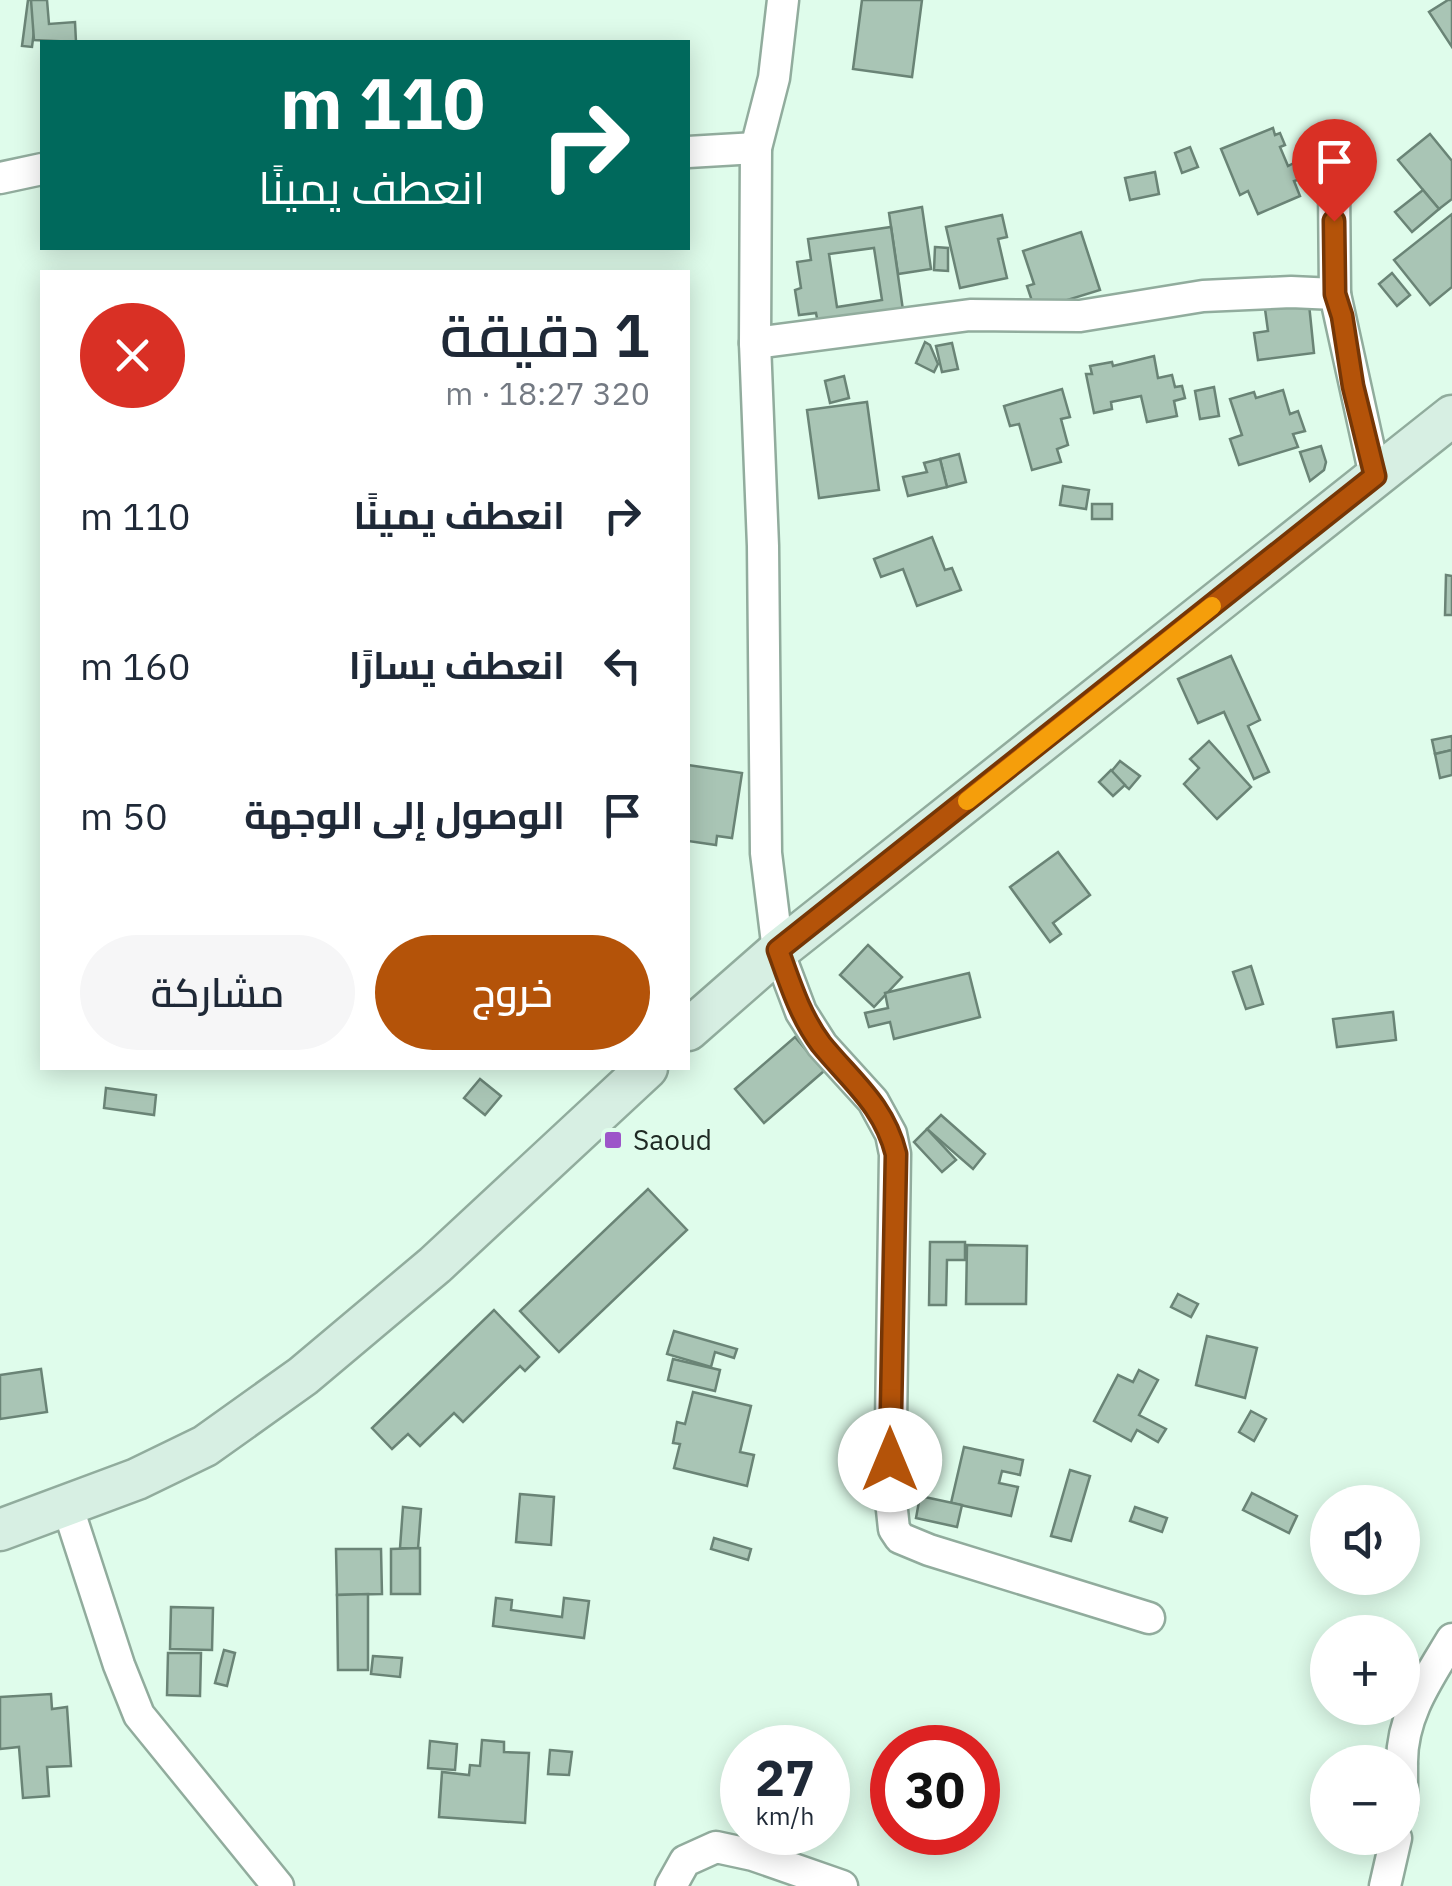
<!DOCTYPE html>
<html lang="ar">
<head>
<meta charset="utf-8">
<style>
  :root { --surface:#fff; --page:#f6f6f7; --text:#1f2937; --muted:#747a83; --accent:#b45309 }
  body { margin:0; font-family:"IBM Plex Sans",Cairo,sans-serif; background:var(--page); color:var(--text); direction:rtl; height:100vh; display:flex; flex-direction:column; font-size:38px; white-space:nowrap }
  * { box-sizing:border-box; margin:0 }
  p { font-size:32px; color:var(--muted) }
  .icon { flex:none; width:55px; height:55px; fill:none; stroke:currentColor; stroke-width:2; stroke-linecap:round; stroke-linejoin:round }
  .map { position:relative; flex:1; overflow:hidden; direction:ltr }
  .sheet { position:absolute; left:40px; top:270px; width:650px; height:800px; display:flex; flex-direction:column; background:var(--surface); border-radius:0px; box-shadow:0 5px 25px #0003; direction:rtl }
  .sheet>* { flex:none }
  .guide { position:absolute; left:40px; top:40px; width:650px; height:210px; border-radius:0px; box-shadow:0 5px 25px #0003; direction:rtl; background:#00695c; color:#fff; overflow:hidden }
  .controls { position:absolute; left:1310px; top:1485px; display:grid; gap:20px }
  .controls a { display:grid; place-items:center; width:110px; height:110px; border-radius:50%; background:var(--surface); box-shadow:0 5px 25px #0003; font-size:50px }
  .speed { position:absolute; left:720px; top:1725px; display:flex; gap:20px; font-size:50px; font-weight:700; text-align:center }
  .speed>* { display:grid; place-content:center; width:130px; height:130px; border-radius:50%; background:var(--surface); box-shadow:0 5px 25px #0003; line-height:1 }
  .speed small { font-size:25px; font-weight:400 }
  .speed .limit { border:15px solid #d22; background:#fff; color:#111 }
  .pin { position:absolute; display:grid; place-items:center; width:85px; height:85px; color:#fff; margin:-102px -42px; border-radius:50% 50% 50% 0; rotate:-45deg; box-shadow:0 0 10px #0007 }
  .pin .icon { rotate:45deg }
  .me { position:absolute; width:110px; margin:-55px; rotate:0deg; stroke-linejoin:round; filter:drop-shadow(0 0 8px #0008) }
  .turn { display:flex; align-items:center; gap:35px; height:210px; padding:0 40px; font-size:45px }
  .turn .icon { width:130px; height:130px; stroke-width:2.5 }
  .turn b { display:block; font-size:70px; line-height:85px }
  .round { display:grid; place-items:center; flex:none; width:105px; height:105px; border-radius:52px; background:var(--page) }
  .headline { display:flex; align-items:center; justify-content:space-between; height:170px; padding:0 40px }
  h1 { font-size:60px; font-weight:600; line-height:75px }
  .button { display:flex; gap:20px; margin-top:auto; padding:20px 40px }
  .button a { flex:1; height:115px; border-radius:60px; background:var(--accent); color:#fff; font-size:40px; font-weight:600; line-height:115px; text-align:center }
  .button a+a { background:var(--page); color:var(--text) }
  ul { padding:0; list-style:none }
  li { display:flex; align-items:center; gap:30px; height:150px; padding:0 40px }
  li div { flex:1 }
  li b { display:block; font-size:38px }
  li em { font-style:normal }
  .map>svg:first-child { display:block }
</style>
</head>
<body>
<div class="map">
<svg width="1452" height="1886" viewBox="0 0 1452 1886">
  <rect width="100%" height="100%" fill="#dffceb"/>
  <g fill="#a9c5b5" stroke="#6a8476" stroke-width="2.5" fill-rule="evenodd">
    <polygon points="28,0 38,0 32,47 22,46"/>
    <polygon points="31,0 47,0 49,24 75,22 76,42 34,40"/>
    <polygon points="862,0 922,0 912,77 853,69"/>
    <polygon points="1448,0 1452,0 1452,47 1429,12"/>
    <polygon points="1273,128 1275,135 1280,133 1285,145 1280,147 1288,166 1294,163 1301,179 1294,181 1300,196 1258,214 1248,191 1240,195 1221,149"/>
    <polygon points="1430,134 1452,161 1452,199 1439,209 1398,160"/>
    <polygon points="1190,147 1198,167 1182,173 1175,153"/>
    <polygon points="1155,172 1159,194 1130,200 1125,178"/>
    <polygon points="1423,190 1439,209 1412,232 1395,212"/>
    <polygon points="922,207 931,269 898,274 889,213"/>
    <polygon points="1452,214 1452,287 1430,305 1394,260"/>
    <polygon points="1002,215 1007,237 998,239 1007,278 960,288 946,227"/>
    <path d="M891 227 904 317 819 329 816 313 799 315 795 290 801 288 797 262 811 260 808 239ZM874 248 882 300 837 307 829 254Z"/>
    <polygon points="1081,232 1100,290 1035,310 1027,286 1034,284 1023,251"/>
    <polygon points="935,247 948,248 948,271 934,270"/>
    <polygon points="1392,273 1410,295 1397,306 1379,284"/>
    <polygon points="1309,304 1314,353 1258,360 1254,333 1268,331 1265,309"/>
    <polygon points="925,342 930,345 938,364 934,372 916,363"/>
    <polygon points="952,343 958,369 942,372 936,346"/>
    <polygon points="1154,356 1158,378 1172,375 1175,387 1182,386 1185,398 1174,401 1177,416 1147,422 1141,396 1111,402 1112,409 1094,413 1086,374 1092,374 1090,366 1112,362 1113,366"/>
    <polygon points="844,376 849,398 830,403 825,381"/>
    <polygon points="1214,387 1219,416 1200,419 1195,391"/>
    <polygon points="1062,389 1070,417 1061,419 1068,445 1057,449 1061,462 1032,470 1019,424 1010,426 1004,406"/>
    <polygon points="1283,390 1290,414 1298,411 1305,431 1293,434 1298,447 1239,465 1230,439 1242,435 1230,399 1254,392 1256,398"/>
    <polygon points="867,402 879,490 819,498 807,410"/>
    <polygon points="1321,446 1326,462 1324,470 1310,481 1300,452"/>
    <polygon points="959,454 966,482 947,487 940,459"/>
    <polygon points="940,459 947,487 908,496 903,477 927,472 924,463"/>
    <polygon points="1063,486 1089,490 1086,509 1060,505"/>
    <rect x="1092" y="504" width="20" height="15"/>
    <polygon points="932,537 945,570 952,568 961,590 917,606 903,569 881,577 874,559"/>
    <polygon points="1446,575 1452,576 1452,615 1445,615"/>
    <polygon points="1231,656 1260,720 1248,726 1269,772 1254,779 1224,712 1198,723 1178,679"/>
    <polygon points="1452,736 1452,750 1435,754 1432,740"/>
    <polygon points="1209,741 1251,787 1217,819 1184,784 1199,768 1190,759"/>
    <polygon points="1452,750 1452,775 1440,778 1435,754"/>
    <polygon points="1120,761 1140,776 1129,789 1110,773"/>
    <polygon points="688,765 742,773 732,838 717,836 716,845 688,841"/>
    <polygon points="1111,770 1125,785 1113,796 1099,782"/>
    <polygon points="1058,852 1090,895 1053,923 1061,934 1050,942 1010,887"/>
    <polygon points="868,945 902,977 874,1007 840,975"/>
    <polygon points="1251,966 1263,1004 1246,1009 1233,972"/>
    <polygon points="969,973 980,1017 894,1039 890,1022 869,1027 865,1013 888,1008 885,993"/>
    <polygon points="1393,1012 1396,1040 1337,1047 1333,1019"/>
    <polygon points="795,1037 824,1071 764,1123 735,1089"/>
    <polygon points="480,1079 501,1096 485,1115 464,1098"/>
    <polygon points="106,1088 156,1095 154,1115 104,1108"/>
    <polygon points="941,1115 985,1154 973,1169 927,1129"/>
    <polygon points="927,1129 956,1160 942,1172 914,1142"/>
    <polygon points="648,1189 687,1230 559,1352 520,1311"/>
    <polygon points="930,1242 965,1242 965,1260 947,1260 946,1305 929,1305"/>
    <polygon points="967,1245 1027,1246 1026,1304 966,1304"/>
    <polygon points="1178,1294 1198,1304 1191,1317 1171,1307"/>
    <polygon points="494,1310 539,1357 525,1371 520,1366 463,1422 454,1413 420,1446 408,1434 392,1449 372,1428"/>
    <polygon points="674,1331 737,1349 734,1358 715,1352 711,1367 667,1354"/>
    <polygon points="1207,1336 1257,1348 1245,1398 1196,1385"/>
    <polygon points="673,1359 720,1370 715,1391 668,1380"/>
    <polygon points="41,1369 47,1412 0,1419 0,1375"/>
    <polygon points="1139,1370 1158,1380 1139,1415 1166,1429 1158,1442 1137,1430 1131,1441 1094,1421 1118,1375 1133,1382"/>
    <polygon points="693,1392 751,1406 740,1452 754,1455 747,1486 674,1468 680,1444 673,1443 677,1422 685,1424"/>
    <polygon points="1251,1411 1266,1419 1254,1441 1239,1432"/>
    <polygon points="964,1447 1023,1460 1020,1475 1002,1471 999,1483 1018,1487 1011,1516 951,1503"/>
    <polygon points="1070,1470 1090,1476 1071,1541 1051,1536"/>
    <polygon points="1252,1493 1297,1516 1289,1533 1243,1510"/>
    <polygon points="520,1494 554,1497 551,1545 516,1542"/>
    <polygon points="920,1496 962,1505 957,1527 916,1518"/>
    <polygon points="403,1507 421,1509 418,1549 400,1548"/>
    <polygon points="1135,1507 1167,1518 1162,1532 1130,1521"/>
    <polygon points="714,1538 751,1549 748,1560 711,1549"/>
    <polygon points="420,1548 420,1594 391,1594 391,1549"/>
    <polygon points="336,1549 381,1549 382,1594 337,1595"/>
    <polygon points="368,1594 368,1670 338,1670 337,1595"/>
    <polygon points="496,1598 512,1600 511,1610 562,1617 564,1598 589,1601 584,1638 493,1626"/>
    <polygon points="171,1607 213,1608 212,1650 170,1649"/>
    <polygon points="224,1650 235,1653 227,1686 215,1683"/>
    <polygon points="168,1653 201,1653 200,1696 167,1695"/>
    <polygon points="373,1656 402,1658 400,1677 371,1674"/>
    <polygon points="51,1694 52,1709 67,1707 71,1766 47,1767 49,1796 23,1798 19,1747 0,1749 0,1697"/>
    <polygon points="482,1740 504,1742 504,1752 529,1753 525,1823 439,1817 442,1772 469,1775 470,1765 480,1766"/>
    <polygon points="430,1741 457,1744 455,1770 428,1768"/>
    <polygon points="550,1750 572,1752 569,1775 548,1774"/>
  </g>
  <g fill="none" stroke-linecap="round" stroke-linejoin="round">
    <g stroke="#91ac9d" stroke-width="35">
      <g id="street">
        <polyline points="783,0 774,78 756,148 755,343 763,546 766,853 778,951 801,1012 822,1045 873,1101 891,1134 895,1154 890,1491 894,1529 900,1538 929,1550 1149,1618"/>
        <polyline points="688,152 756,148"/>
        <polyline points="0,178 42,169"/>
        <polyline points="1334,185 1335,294"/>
        <polyline points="755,343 970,315 1080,316 1203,296 1291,292 1335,294 1375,476"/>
        <polyline points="68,1508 119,1665 139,1715 278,1886"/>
        <path d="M1402 1762C1402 1715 1428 1679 1452 1639"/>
        <polyline points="1402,1766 1402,1807"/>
        <polyline points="671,1886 685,1861 716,1847 753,1855 842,1886"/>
        <polyline points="1385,1886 1396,1838"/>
      </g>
    </g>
    <g stroke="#91ac9d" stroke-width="45">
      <g id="secondary">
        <polyline points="688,1030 778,951 1452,416"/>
        <polyline points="0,1530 137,1479 205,1446 303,1376 435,1265 647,1068"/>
      </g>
    </g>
    <use href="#street" stroke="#fff" stroke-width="30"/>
    <use href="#secondary" stroke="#d7efe3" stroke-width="40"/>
  </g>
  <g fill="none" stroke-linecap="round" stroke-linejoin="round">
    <g stroke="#753606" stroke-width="25">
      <path id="route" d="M890 1460 896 1154C884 1105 851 1081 821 1044 800 1016 790 983 778 950L1375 476 1353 386 1342 316 1335 294 1334 221"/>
    </g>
    <use href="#route" stroke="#b45309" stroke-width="18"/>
    <polyline stroke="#f59e0b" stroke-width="18" points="967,801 1212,606"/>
  </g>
  <rect fill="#9d55c9" stroke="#dffceb" stroke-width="4" x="603" y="1130" width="20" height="20" rx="5"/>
  <g text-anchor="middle" stroke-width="9" stroke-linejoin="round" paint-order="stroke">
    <g font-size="28" fill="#1e2923" stroke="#dffceb" text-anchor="start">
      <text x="633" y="1150">Saoud</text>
    </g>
  </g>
</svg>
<div class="controls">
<a><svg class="icon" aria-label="sound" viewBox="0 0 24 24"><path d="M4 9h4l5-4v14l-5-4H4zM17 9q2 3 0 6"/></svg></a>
<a>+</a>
<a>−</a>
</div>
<div class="speed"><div>27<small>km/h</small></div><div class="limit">30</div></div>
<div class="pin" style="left:1334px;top:221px;background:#d93025"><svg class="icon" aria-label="arrive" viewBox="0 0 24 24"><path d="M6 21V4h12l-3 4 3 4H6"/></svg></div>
<svg class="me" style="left:890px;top:1460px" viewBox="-20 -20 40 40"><circle r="19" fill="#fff"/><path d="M0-13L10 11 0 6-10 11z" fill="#b45309"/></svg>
<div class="guide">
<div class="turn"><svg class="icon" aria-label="right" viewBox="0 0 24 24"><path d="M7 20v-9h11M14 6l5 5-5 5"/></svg><div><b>110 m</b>انعطف يمينًا</div></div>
</div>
<section class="sheet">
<div class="headline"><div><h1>1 دقيقة</h1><p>320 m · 18:27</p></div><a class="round" style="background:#d93025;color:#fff"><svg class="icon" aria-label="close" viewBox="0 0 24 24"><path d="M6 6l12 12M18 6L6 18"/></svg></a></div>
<ul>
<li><svg class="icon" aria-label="right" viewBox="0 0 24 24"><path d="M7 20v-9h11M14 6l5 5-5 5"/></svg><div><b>انعطف يمينًا</b></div><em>110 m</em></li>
<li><svg class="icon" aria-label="left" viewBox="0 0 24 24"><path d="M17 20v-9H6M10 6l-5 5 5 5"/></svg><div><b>انعطف يسارًا</b></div><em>160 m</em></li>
<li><svg class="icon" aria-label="arrive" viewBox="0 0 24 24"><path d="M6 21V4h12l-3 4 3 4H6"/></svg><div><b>الوصول إلى الوجهة</b></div><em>50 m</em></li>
</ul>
<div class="button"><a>خروج</a><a>مشاركة</a></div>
</section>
</div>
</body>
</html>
